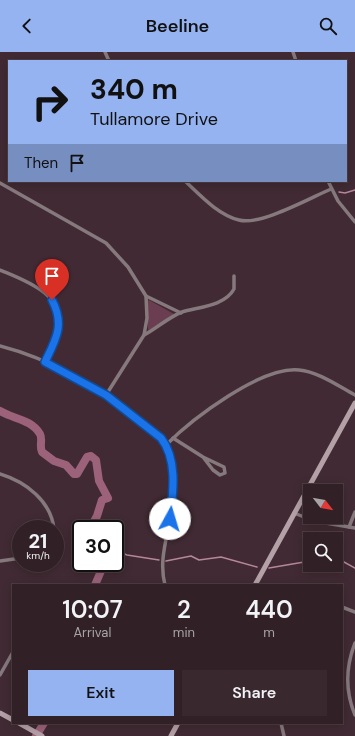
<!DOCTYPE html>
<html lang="en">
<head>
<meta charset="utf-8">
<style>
  :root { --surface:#312026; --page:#39282e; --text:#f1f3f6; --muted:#a8a3a7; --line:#4c3e43; --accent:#95b2f1 }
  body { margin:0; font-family:"DM Sans",sans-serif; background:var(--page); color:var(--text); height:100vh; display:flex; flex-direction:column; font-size:15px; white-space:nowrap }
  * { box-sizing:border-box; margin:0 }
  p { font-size:13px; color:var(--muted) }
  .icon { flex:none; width:22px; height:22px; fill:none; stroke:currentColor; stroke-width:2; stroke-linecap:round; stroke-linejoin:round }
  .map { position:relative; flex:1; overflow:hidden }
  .drawer { position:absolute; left:12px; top:532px; width:331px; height:140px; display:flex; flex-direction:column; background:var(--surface); border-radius:0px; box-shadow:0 2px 10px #0003,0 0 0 1px var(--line) }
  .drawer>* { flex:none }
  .hud { position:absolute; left:8px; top:8px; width:339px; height:122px; border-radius:0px; box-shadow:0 2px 10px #0003,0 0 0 1px var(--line); background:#95b2f1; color:#111; overflow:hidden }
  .needle { width:26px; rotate:121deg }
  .tools { position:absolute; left:303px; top:432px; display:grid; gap:8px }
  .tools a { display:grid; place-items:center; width:40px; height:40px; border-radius:0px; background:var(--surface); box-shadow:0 2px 10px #0003,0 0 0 1px var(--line); font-size:20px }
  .speed { position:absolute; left:12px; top:468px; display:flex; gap:8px; font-size:20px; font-weight:700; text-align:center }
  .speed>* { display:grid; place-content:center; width:52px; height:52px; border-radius:50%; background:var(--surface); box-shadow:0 2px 10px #0003,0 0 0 1px var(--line); line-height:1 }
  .speed small { font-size:10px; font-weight:400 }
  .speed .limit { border:2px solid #111; border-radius:6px; background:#fff; color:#111 }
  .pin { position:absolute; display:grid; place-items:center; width:34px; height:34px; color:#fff; margin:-41px -17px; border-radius:50% 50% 50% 0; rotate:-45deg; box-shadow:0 0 4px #0007 }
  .pin .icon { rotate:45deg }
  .me { position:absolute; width:44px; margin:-22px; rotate:6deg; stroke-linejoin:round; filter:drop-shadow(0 0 3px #0008) }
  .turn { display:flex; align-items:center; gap:14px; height:84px; padding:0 16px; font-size:18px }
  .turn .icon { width:52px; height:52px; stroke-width:2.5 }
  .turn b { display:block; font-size:28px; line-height:34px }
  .then { display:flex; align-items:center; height:38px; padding:0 16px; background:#0003; gap:8px; font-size:15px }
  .eta { display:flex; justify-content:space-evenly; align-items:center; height:68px; text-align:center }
  .eta b { font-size:24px; font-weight:600; line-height:28px }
  .primary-button { display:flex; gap:8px; margin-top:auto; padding:8px 16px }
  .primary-button a { flex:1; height:46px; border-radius:0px; background:var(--accent); color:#111; font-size:16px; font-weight:600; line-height:46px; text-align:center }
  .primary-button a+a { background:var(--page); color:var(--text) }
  header { display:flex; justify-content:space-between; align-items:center; height:52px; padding:0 16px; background:var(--accent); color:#111; font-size:18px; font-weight:600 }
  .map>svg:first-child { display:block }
</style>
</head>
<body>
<header><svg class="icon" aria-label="back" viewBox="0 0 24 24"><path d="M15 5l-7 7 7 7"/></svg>Beeline<svg class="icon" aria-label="search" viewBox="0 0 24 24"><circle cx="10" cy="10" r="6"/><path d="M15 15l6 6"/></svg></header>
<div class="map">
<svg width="355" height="684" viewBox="0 0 355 684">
  <rect width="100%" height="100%" fill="#412a33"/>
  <polygon fill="#6b3d50" points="149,248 174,262 149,278 148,277 147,250"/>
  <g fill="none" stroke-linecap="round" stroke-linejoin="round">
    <g stroke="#b5879a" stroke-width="1.5">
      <polyline points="339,140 345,141 355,138"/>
      <polyline points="115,498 127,503 159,508"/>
      <polyline points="166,509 191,504 199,508 221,505 257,515"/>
      <polyline points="336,509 344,510 355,516"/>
      <polyline points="269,516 310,509"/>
    </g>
    <g stroke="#9c627a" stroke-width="8">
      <path d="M0 359C13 367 31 367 40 382 43 387 39 394 42 400L54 409 66 413 74 422H77L87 405 91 404 96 408 99 429 108 446 102 448 97 464 90 477"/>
      <polyline points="94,511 101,519 95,533"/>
      <polyline points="36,684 44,671"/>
    </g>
    <g stroke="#85797d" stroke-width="3.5">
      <polyline points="105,0 109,9"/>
      <polyline points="293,0 296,9"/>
      <path d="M185 129C200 143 218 163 239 168 260 174 310 146 331 137"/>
      <polyline points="328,129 338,149 355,170"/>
      <polyline points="0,131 106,191 128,215 146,244 181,261"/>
      <path d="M0 218C26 229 66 242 58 279 56 290 50 300 45 310"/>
      <path d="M144 283C157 276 169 265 182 260 198 255 225 254 234 237V224"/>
      <path d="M0 294C51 307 101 336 141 369 150 376 160 383 166 392 170 399 171 407 172 415 173 432 172 450 170 467 166 490 159 510 165 533"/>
      <polyline points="106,343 144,283 147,266 146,244"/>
      <polyline points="173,386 203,405 224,415 225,421 220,423 213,418 203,405"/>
      <path d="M166 393C192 367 261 314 299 318 319 320 338 334 355 343"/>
      <path d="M0 422C26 430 51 449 54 477"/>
      <polyline points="294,461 314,469 355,476"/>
      <polyline points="349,475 355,460"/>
      <polyline points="0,509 21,506"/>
      <polyline points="342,555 355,560"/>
      <path d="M355 591C346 614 345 639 355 663"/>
      <polyline points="0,623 13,600"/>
      <polyline points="281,671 284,684"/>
    </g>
    <g stroke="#b4a0a7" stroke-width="5">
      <polyline points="255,533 355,351"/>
      <polyline points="0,661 13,668"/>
      <polyline points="19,671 42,684"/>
      <polyline points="171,684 178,671"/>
    </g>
  </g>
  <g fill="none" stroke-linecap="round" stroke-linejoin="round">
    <g stroke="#114b97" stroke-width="10">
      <path id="route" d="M52 248C65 273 56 287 45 310L106 343 161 386C178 408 173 441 170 467"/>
    </g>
    <use href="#route" stroke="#1a73e8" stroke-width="7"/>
  </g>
</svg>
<div class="tools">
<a><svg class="needle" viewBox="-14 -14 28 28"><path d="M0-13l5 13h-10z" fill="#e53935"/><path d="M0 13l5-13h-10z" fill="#a8a3a7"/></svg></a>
<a><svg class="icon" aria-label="search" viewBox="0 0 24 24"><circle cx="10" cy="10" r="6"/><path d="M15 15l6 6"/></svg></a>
</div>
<div class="speed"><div>21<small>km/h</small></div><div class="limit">30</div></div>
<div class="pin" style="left:52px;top:248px;background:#d93025"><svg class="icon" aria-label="arrive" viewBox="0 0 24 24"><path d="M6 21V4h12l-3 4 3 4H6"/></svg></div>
<svg class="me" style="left:170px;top:467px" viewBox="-20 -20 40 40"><circle r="19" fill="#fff"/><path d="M0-13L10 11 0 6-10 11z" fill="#1a73e8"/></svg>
<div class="hud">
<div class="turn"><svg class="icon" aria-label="right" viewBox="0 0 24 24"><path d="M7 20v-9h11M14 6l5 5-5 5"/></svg><div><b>340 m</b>Tullamore Drive</div></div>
<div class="then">Then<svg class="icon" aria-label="arrive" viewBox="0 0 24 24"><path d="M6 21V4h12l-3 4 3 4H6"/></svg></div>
</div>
<section class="drawer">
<div class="eta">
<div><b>10:07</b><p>Arrival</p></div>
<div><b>2</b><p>min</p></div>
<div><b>440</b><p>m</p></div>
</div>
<div class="primary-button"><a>Exit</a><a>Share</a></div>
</section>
</div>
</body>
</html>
